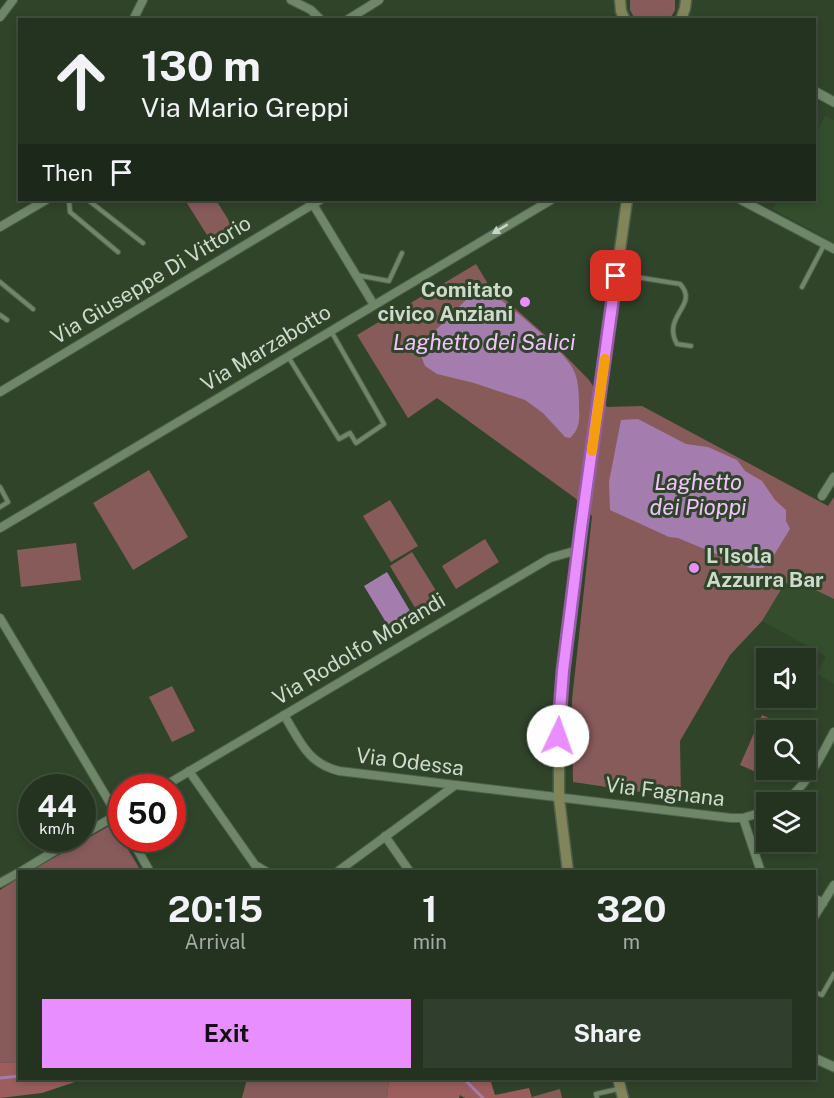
<!DOCTYPE html>
<html lang="en">
<head>
<meta charset="utf-8">
<style>
  :root { --surface:#243320; --page:#303f2d; --text:#f1f3f6; --muted:#a3aaa5; --line:#414e3e; --accent:#e88eff }
  body { margin:0; font-family:"Public Sans",sans-serif; background:var(--page); color:var(--text); height:100vh; display:flex; flex-direction:column; font-size:22px; white-space:nowrap }
  * { box-sizing:border-box; margin:0 }
  p { font-size:20px; color:var(--muted) }
  .icon { flex:none; width:33px; height:33px; fill:none; stroke:currentColor; stroke-width:2; stroke-linecap:round; stroke-linejoin:round }
  .map { position:relative; flex:1; overflow:hidden }
  .details { position:absolute; left:18px; top:870px; width:798px; height:210px; display:flex; flex-direction:column; background:var(--surface); border-radius:0px; box-shadow:0 3px 9px #0003,0 0 0 2px var(--line) }
  .details>* { flex:none }
  .top-card { position:absolute; left:18px; top:18px; width:798px; height:183px; border-radius:0px; box-shadow:0 3px 9px #0003,0 0 0 2px var(--line); background:#243320; color:var(--text); overflow:hidden }
  .fabs { position:absolute; left:756px; top:648px; display:grid; gap:12px }
  .fabs a { display:grid; place-items:center; width:60px; height:60px; border-radius:0px; background:var(--surface); box-shadow:0 3px 9px #0003,0 0 0 2px var(--line); font-size:30px }
  .speed { position:absolute; left:18px; top:774px; display:flex; gap:12px; font-size:30px; font-weight:700; text-align:center }
  .speed>* { display:grid; place-content:center; width:78px; height:78px; border-radius:50%; background:var(--surface); box-shadow:0 3px 9px #0003,0 0 0 2px var(--line); line-height:1 }
  .speed small { font-size:15px; font-weight:400 }
  .speed .limit { border:9px solid #d22; background:#fff; color:#111 }
  .pin { position:absolute; display:grid; place-items:center; width:51px; height:51px; color:#fff; margin:-26px; border-radius:12px; box-shadow:0 3px 9px #0006 }
  .me { position:absolute; width:66px; margin:-33px; rotate:3deg; stroke-linejoin:round; filter:drop-shadow(0 0 4px #0008) }
  .turn { display:flex; align-items:center; gap:21px; height:126px; padding:0 24px; font-size:27px }
  .turn .icon { width:78px; height:78px; stroke-width:2.5 }
  .turn b { display:block; font-size:42px; line-height:51px }
  .then { display:flex; align-items:center; height:57px; padding:0 24px; background:#0003; gap:12px; font-size:22px }
  .eta { display:flex; justify-content:space-evenly; align-items:center; height:102px; text-align:center }
  .eta b { font-size:36px; font-weight:700; line-height:42px }
  .primary-button { display:flex; gap:12px; margin-top:auto; padding:12px 24px }
  .primary-button a { flex:1; height:69px; border-radius:0px; background:var(--accent); color:#111; font-size:24px; font-weight:700; line-height:69px; text-align:center }
  .primary-button a+a { background:var(--page); color:var(--text) }
  .map>svg:first-child { display:block }
</style>
</head>
<body>
<div class="map">
<svg width="834" height="1098" viewBox="0 0 834 1098">
  <rect width="100%" height="100%" fill="#30442a"/>
  <g fill="#334d2d">
    <polygon points="825,116 834,120 834,243 773,209 778,200 814,200 815,135"/>
    <polygon points="785,583 805,585 834,599 834,684 817,673 826,656 762,621"/>
  </g>
  <g fill="#885b5b">
    <polygon points="630,0 675,0 675,10 670,19 635,19 630,10"/>
    <polygon points="185,200 216,200 234,229 212,243"/>
    <polygon points="476,264 488,284 545,335 589,380 607,407 642,406 828,506 834,497 834,599 805,585 785,583 762,621 730,655 680,741 681,798 573,782 572,700 592,516 575,498 437,398 408,418 357,335"/>
    <polygon points="149,470 188,537 133,570 93,503"/>
    <polygon points="390,500 418,546 391,562 363,516"/>
    <polygon points="485,539 499,562 456,589 442,566"/>
    <polygon points="76,543 81,580 21,587 17,550"/>
    <polygon points="412,552 440,597 417,611 390,566"/>
    <polygon points="172,686 195,731 172,742 149,697"/>
    <polygon points="762,715 794,729 766,730 766,770 776,770 772,779 740,765"/>
    <polygon points="111,825 115,828 141,871 31,871"/>
    <polygon points="19,878 19,1062 0,1063 0,890"/>
    <polygon points="247,1079 389,1079 387,1098 242,1098"/>
    <polygon points="560,1089 562,1098 532,1098 532,1097"/>
  </g>
  <g fill="#9c5d5d">
    <polygon points="19,1062 20,1078 84,1079 42,1093 0,1098 0,1063"/>
    <polygon points="389,1078 490,1079 495,1095 529,1088 532,1098 465,1098 460,1095 459,1098 387,1098"/>
  </g>
  <g fill="#a47dae">
    <path d="M484 287C509 306 552 339 570 364 579 376 579 393 579 408 580 420 579 430 570 438L565 437 543 413 525 400 474 383 437 374 425 366 421 356 423 343 477 289Z"/>
    <polygon points="638,419 686,444 708,447 737,460 745,471 762,481 775,500 786,510 786,521 790,529 769,563 763,568 750,568 678,538 669,537 610,510 609,482 621,420"/>
    <polygon points="387,572 413,616 390,629 364,586"/>
  </g>
  <g fill="none" stroke-linecap="round" stroke-linejoin="round">
    <g stroke="#a47dae" stroke-width="3">
      <polyline points="0,1078 20,1076"/>
      <polyline points="463,1078 483,1098"/>
    </g>
    <g stroke="#4e604a" stroke-width="6">
      <g id="service">
        <polyline points="69,200 70,212 118,252"/>
        <polyline points="88,200 143,243"/>
        <path d="M617 274 680 284C700 305 661 316 677 344L691 346"/>
        <polyline points="356,275 389,281 402,253"/>
        <polyline points="0,282 33,309"/>
        <polyline points="802,287 824,245"/>
        <polyline points="0,315 7,320"/>
        <polyline points="289,358 339,439 350,433 356,443 384,424 331,331"/>
        <polyline points="0,487 8,502 0,507"/>
        <polyline points="814,992 822,995 834,974"/>
        <polyline points="597,1098 596,1094 618,1089"/>
      </g>
    </g>
    <g stroke="#4e604a" stroke-width="10">
      <g id="minor">
        <polyline points="291,0 311,10 321,20"/>
        <polyline points="0,17 13,0"/>
        <polyline points="133,20 143,0"/>
        <polyline points="347,20 379,0"/>
        <polyline points="741,200 834,249"/>
        <polyline points="311,201 374,305"/>
        <polyline points="0,227 46,200"/>
        <polyline points="0,392 320,200"/>
        <polyline points="822,496 834,477"/>
        <polyline points="0,528 551,200"/>
        <polyline points="0,618 122,823"/>
        <path d="M284 715C300 741 307 763 339 771L731 818H743L766 811"/>
        <polyline points="189,771 255,865 267,872"/>
        <polyline points="161,788 550,558 578,550"/>
        <path d="M784 802C808 785 820 757 834 732"/>
        <polyline points="743,818 761,872"/>
        <polyline points="82,835 122,812"/>
        <polyline points="385,836 410,872"/>
        <polyline points="131,838 150,872"/>
        <polyline points="20,872 76,838"/>
        <polyline points="337,872 454,786"/>
        <polyline points="0,883 20,872"/>
        <polyline points="814,898 823,903"/>
        <polyline points="814,917 834,885"/>
      </g>
    </g>
    <g stroke="#4e604a" stroke-width="11">
      <g id="tertiary">
        <polyline points="814,91 834,102"/>
        <polyline points="814,1058 834,1067"/>
      </g>
    </g>
    <g stroke="#4e604a" stroke-width="13">
      <g id="secondary">
        <polyline points="620,0 621,11 625,20"/>
        <polyline points="681,20 685,8 686,0"/>
        <polyline points="568,872 559,798 559,714 581,528 627,200"/>
        <polyline points="618,1078 623,1098"/>
      </g>
    </g>
    <use href="#service" stroke="#6f8669" stroke-width="4"/>
    <use href="#minor" stroke="#6f8669" stroke-width="8"/>
    <use href="#tertiary" stroke="#6f8669" stroke-width="9"/>
    <use href="#secondary" stroke="#82855a" stroke-width="10"/>
  </g>
  <defs><path id="oneway-solid" d="M-6-.8H1V-3.2L6.5 0L1 3.2V.8H-6Z" transform="scale(1.5)"/></defs>
  <use fill="#c9d6c6" href="#oneway-solid" transform="translate(500 229) rotate(149)"/>
  <g fill="none" stroke-linecap="round" stroke-linejoin="round">
    <g stroke="#975ca6" stroke-width="15">
      <polyline id="route" points="558,736 563,671 581,528 616,276"/>
    </g>
    <use href="#route" stroke="#e88eff" stroke-width="10"/>
    <polyline stroke="#f59e0b" stroke-width="10" points="592,451 605,359"/>
  </g>
  <g fill="#e88eff" stroke="#30442a" stroke-width="2">
    <circle cx="525" cy="302" r="6"/>
    <circle cx="694" cy="568" r="6"/>
  </g>
  <g text-anchor="middle" stroke-width="6" stroke-linejoin="round" paint-order="stroke">
    <g font-size="21" fill="#cedacb" stroke="#30442a">
      <text transform="translate(151 280) rotate(-31)" y="7">Via Giuseppe Di Vittorio</text>
      <text transform="translate(266 348) rotate(-31)" y="7">Via Marzabotto</text>
      <text transform="translate(359 649) rotate(-31)" y="7">Via Rodolfo Morandi</text>
      <text transform="translate(410 762) rotate(7)" y="7">Via Odessa</text>
      <text transform="translate(665 792) rotate(7)" y="7">Via Fagnana</text>
    </g>
    <g font-size="21" font-weight="bold" fill="#cedacb" stroke="#30442a" text-anchor="end">
      <text x="513" y="297">Comitato<tspan x="513" dy="24">civico Anziani</tspan></text>
      <text x="706" y="563" text-anchor="start">L'Isola<tspan x="706" dy="24">Azzurra Bar</tspan></text>
    </g>
    <g font-size="22" font-style="italic" fill="#f2c4fd" stroke="#30442a">
      <text x="484" y="350">Laghetto dei Salici</text>
      <text x="698" y="490">Laghetto<tspan x="698" dy="25">dei Pioppi</tspan></text>
    </g>
  </g>
</svg>
<div class="fabs">
<a><svg class="icon" aria-label="sound" viewBox="0 0 24 24"><path d="M4 9h4l5-4v14l-5-4H4zM17 9q2 3 0 6"/></svg></a>
<a><svg class="icon" aria-label="search" viewBox="0 0 24 24"><circle cx="10" cy="10" r="6"/><path d="M15 15l6 6"/></svg></a>
<a><svg class="icon" aria-label="layers" viewBox="0 0 24 24"><path d="M12 4l9 5-9 5-9-5zM3 14l9 5 9-5"/></svg></a>
</div>
<div class="speed"><div>44<small>km/h</small></div><div class="limit">50</div></div>
<div class="pin" style="left:616px;top:276px;background:#d93025"><svg class="icon" aria-label="arrive" viewBox="0 0 24 24"><path d="M6 21V4h12l-3 4 3 4H6"/></svg></div>
<svg class="me" style="left:558px;top:736px" viewBox="-20 -20 40 40"><circle r="19" fill="#fff"/><path d="M0-13L10 11 0 6-10 11z" fill="#e88eff"/></svg>
<div class="top-card">
<div class="turn"><svg class="icon" aria-label="ahead" viewBox="0 0 24 24"><path d="M12 20V5M6 11l6-6 6 6"/></svg><div><b>130 m</b>Via Mario Greppi</div></div>
<div class="then">Then<svg class="icon" aria-label="arrive" viewBox="0 0 24 24"><path d="M6 21V4h12l-3 4 3 4H6"/></svg></div>
</div>
<section class="details">
<div class="eta">
<div><b>20:15</b><p>Arrival</p></div>
<div><b>1</b><p>min</p></div>
<div><b>320</b><p>m</p></div>
</div>
<div class="primary-button"><a>Exit</a><a>Share</a></div>
</section>
</div>
</body>
</html>
